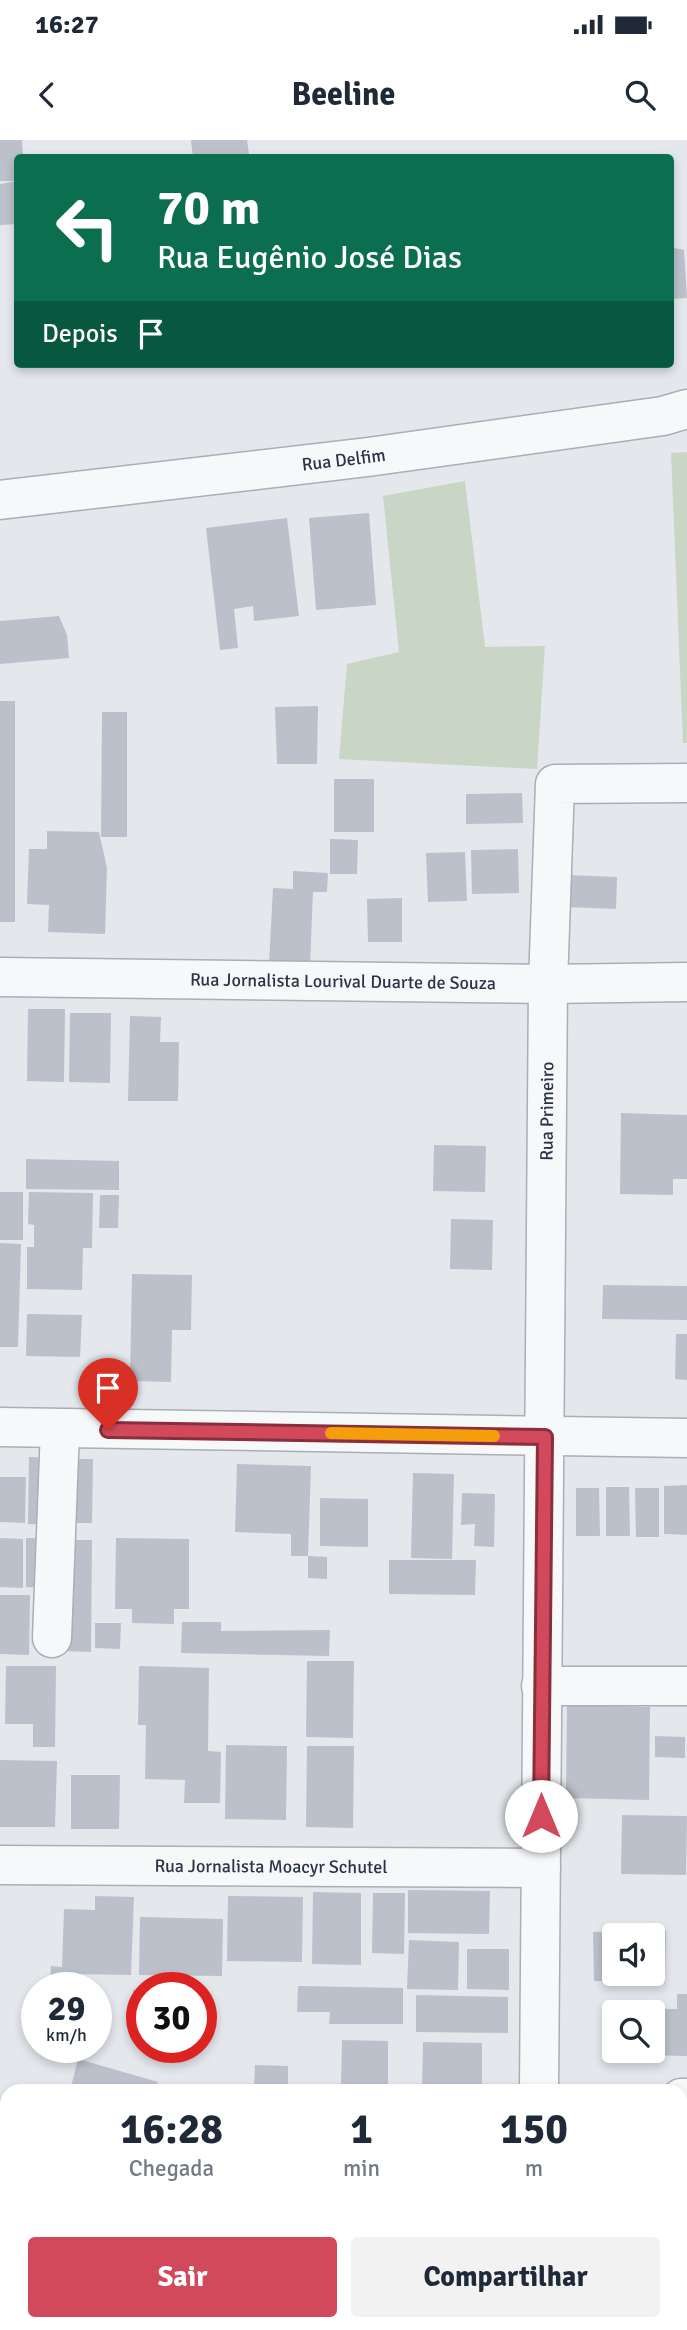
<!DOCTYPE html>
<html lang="pt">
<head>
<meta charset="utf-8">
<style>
  :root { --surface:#fff; --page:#f2f2f3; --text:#1f2937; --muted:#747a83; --accent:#d1495b }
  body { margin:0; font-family:Signika,sans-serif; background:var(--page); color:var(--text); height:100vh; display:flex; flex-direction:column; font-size:26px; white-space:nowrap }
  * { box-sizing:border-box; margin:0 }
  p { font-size:23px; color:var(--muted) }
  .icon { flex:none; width:38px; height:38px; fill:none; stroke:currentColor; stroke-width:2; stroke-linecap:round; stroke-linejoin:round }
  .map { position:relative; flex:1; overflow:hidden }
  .sheet { position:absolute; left:0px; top:1944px; width:688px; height:247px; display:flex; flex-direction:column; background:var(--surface); border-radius:21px 21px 0 0; box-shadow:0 4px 10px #0003 }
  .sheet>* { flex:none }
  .hud { position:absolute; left:14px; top:14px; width:660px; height:214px; border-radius:7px; box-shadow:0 4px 10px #0003; background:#0b6e4f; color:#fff; overflow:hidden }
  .controls { position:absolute; left:602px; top:1783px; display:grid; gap:14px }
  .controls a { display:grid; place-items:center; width:63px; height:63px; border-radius:7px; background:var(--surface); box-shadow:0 4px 10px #0003; font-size:35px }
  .speed { position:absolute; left:21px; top:1832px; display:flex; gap:14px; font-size:35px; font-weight:700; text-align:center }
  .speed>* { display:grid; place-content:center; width:91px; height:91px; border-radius:50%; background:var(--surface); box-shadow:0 4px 10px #0003; line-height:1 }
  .speed small { font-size:18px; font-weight:400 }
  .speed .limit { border:10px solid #d22; background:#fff; color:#111 }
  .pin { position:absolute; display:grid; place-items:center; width:60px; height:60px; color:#fff; margin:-72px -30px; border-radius:50% 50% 50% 0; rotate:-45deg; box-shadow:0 0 7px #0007 }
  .pin .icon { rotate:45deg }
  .me { position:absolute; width:77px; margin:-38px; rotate:0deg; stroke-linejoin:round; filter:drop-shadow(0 0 5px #0008) }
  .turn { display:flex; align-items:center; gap:24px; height:147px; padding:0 28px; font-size:32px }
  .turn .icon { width:91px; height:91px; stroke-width:2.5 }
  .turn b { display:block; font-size:49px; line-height:60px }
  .then { display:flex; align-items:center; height:66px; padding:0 28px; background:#0003; gap:14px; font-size:26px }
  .eta { display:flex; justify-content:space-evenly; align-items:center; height:119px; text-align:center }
  .eta b { font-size:42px; font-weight:800; line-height:49px }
  .action { display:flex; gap:14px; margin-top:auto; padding:14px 28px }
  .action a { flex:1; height:80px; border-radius:7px; background:var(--accent); color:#fff; font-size:28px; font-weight:800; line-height:80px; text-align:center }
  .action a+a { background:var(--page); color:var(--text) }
  .status { display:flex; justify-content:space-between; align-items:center; height:49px; padding:0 35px; background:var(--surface); direction:ltr }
  .status svg { height:19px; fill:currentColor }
  header { display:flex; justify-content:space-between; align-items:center; height:91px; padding:0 28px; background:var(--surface); font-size:32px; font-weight:800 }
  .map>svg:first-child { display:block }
</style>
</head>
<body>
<div class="status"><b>16:27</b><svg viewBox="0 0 49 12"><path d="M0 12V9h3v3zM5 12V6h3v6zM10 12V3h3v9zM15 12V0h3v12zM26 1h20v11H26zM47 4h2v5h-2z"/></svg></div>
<header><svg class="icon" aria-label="back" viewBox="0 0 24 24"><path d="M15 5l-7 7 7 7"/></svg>Beeline<svg class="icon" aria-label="search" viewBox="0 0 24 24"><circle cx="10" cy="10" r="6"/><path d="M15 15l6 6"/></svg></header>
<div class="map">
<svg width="687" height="2190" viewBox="0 0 687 2190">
  <rect width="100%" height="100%" fill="#e4e7ec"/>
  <g fill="#c9d6c5">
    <polygon points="687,312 687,603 683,603 671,313"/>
    <polygon points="465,341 485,507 545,506 537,629 339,619 347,524 399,512 383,356"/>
  </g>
  <g fill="#bbc0ca" fill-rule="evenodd">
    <polygon points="0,0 22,0 23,18 18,18 18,41 0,41"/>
    <polygon points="191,0 247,0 249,14 248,18 193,18"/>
    <polygon points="18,41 18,84 0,85 0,44"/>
    <polygon points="670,107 684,110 687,158 670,159"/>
    <polygon points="369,373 376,465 316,470 309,378"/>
    <polygon points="287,378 299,476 254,481 253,466 234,469 238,508 220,510 206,388"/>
    <polygon points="59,476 67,495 69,518 0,524 0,481"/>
    <rect x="0" y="561" width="15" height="221"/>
    <polygon points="318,566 317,624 277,624 275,567"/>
    <polygon points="102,572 127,572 127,697 101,697"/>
    <rect x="334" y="639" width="40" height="53"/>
    <polygon points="522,653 523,683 466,684 466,654"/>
    <polygon points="47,691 99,692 107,728 105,794 48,792 49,765 27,764 29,709 47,709"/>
    <polygon points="330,699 358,700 357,734 330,734"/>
    <polygon points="518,709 519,753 472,754 471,710"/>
    <polygon points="465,712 467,761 428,762 426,713"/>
    <polygon points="293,731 328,733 327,752 313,752 310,826 269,824 273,748 293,749"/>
    <polygon points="568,735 617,737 616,769 567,767"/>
    <polygon points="402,758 402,802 368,802 367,759"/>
    <polygon points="28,869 65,869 64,942 27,941"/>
    <polygon points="70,873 111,873 110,943 69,942"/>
    <polygon points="130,876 161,877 160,902 179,902 178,961 128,961"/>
    <polygon points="621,973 687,975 687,1039 673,1039 673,1055 620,1054"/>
    <polygon points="434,1005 486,1006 485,1052 433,1051"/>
    <polygon points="26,1019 119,1021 119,1050 26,1049"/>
    <rect x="0" y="1052" width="23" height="48"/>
    <polygon points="29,1052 93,1053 92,1108 83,1108 82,1150 27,1149 27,1107 34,1107 34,1085 28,1084"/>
    <polygon points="100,1055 119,1055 118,1088 99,1088"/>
    <polygon points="451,1079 493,1080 492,1130 450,1129"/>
    <polygon points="0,1103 21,1104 18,1207 0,1207"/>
    <polygon points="132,1134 192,1135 191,1190 172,1190 171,1242 130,1241"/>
    <polygon points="603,1145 687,1146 687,1180 602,1179"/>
    <polygon points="27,1174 82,1175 80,1217 26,1216"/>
    <polygon points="676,1194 687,1194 687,1240 675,1239"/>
    <polygon points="29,1317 53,1318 52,1385 28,1384"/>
    <polygon points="66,1319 93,1319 92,1383 65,1383"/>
    <polygon points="237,1324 311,1326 308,1416 291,1416 291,1394 235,1392"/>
    <polygon points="413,1333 454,1334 452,1419 411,1418"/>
    <polygon points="0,1337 26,1337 25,1383 0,1382"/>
    <polygon points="687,1345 687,1395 664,1394 664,1346"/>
    <polygon points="606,1347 629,1347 630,1396 606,1396"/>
    <polygon points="576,1348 599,1348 600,1396 576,1396"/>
    <polygon points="635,1348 659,1348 659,1397 636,1397"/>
    <polygon points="462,1353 495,1354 494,1407 474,1406 475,1384 461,1385"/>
    <polygon points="320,1358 368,1359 368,1407 320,1406"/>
    <polygon points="0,1398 23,1399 23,1448 0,1447"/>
    <polygon points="26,1398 50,1398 49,1448 26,1447"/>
    <polygon points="116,1398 189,1399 189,1469 174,1469 174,1484 132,1483 132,1469 115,1469"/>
    <polygon points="65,1400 92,1400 91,1512 63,1511"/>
    <polygon points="308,1416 327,1417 327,1439 308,1438"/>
    <polygon points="389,1420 476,1420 475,1455 389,1454"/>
    <polygon points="0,1455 30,1455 29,1515 0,1514"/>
    <polygon points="182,1482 221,1482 221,1491 330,1490 329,1516 181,1513"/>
    <polygon points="95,1483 121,1483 120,1509 95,1508"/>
    <polygon points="307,1521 354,1521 353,1598 306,1597"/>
    <polygon points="6,1526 56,1526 55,1607 33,1607 33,1584 5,1584"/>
    <polygon points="139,1526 209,1528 208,1611 221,1612 220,1663 184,1663 185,1640 145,1639 146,1585 138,1585"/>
    <polygon points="567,1565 650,1567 649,1660 566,1658"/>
    <polygon points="655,1596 685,1597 685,1618 655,1617"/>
    <polygon points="226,1605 287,1606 286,1680 225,1679"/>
    <polygon points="307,1606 354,1606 353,1688 306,1687"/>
    <polygon points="0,1620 57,1621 55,1687 0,1687"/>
    <polygon points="71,1635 120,1635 119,1689 71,1689"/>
    <polygon points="622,1675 687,1676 686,1735 621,1734"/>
    <polygon points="408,1750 490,1751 489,1794 408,1793"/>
    <polygon points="313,1752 361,1753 361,1825 312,1824"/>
    <polygon points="373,1753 405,1753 404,1814 372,1813"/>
    <polygon points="95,1756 134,1757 131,1835 77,1834 77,1848 50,1848 51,1826 62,1827 64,1769 95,1770"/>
    <polygon points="228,1756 303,1757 302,1822 227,1821"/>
    <polygon points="140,1777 223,1779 222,1836 139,1835"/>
    <path d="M666 1790 665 1843 594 1841 593 1792ZM614 1796H653V1834H614Z"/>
    <polygon points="409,1800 459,1802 458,1850 407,1849"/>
    <polygon points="467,1809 509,1809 509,1850 467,1849"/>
    <polygon points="298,1846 403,1848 403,1884 329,1884 330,1872 297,1872"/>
    <rect x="133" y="1850" width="9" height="31"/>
    <polygon points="677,1854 687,1854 687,1916 644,1915 644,1911 653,1911 653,1872 644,1872 644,1869 677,1869"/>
    <polygon points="416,1855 508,1857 508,1893 416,1892"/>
    <polygon points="342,1900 388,1901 388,1946 341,1946"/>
    <polygon points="423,1902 482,1903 482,1947 422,1946"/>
    <polygon points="78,1919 158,1942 155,1951 70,1951"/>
    <polygon points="255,1925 288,1926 288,1950 254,1949"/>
    <polygon points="7,1977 7,2040 0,2037 0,1996"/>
    <rect x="682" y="2040" width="5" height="48"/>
    <polygon points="2,2111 7,2113 6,2168 0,2166"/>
    <polygon points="323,2184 373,2184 371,2190 321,2190"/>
    <rect x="381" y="2184" width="106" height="6"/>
    <rect x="644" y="2184" width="36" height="6"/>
  </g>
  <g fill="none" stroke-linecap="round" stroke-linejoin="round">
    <g stroke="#a9aeb7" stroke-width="41">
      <g id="minor">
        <path id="s1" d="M0 360 368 317 663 276 687 269"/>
        <path id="s2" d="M0 837 548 844 687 842"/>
        <polyline points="0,1287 687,1298"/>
        <polyline points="52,1498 60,1289"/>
        <polyline points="541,1546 687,1546"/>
        <path id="s3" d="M0 1725 541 1728"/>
        <path id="s4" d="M539 1951 548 844 555 644 687 643"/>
        <polyline points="681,1958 687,1958"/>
        <polyline points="0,2080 7,2083"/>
        <polyline points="180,2190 182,2184"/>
        <polyline points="538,2190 538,2184"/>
      </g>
    </g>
    <use href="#minor" stroke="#f7f8fa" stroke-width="38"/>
  </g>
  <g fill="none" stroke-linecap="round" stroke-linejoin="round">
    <g stroke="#882f3b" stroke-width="18">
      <polyline id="route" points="108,1290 545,1297 541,1676"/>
    </g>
    <use href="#route" stroke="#d1495b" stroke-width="12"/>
    <polyline stroke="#f59e0b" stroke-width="12" points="331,1293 494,1296"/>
  </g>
  <g text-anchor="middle" stroke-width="7" stroke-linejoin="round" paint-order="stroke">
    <g font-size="18" fill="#2b3445" stroke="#f4f6f9">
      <text dy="6" stroke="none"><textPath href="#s1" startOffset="346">Rua Delfim</textPath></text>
      <text dy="6" stroke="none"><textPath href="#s2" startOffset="343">Rua Jornalista Lourival Duarte de Souza</textPath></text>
      <text dy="6" stroke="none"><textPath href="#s4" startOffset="980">Rua Primeiro</textPath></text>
      <text dy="6" stroke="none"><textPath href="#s3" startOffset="271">Rua Jornalista Moacyr Schutel</textPath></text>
    </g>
  </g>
</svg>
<div class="controls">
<a><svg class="icon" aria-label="sound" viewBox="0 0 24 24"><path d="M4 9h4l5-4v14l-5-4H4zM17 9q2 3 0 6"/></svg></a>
<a><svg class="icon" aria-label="search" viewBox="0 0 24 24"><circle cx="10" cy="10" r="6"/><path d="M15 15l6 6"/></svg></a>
</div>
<div class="speed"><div>29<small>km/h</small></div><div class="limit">30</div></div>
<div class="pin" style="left:108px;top:1290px;background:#d93025"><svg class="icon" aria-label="arrive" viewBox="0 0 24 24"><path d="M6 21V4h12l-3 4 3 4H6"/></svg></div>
<svg class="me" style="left:541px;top:1676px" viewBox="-20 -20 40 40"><circle r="19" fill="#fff"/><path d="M0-13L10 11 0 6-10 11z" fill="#d1495b"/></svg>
<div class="hud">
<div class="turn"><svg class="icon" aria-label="left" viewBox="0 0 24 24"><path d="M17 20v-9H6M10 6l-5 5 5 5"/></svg><div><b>70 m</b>Rua Eugênio José Dias</div></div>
<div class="then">Depois<svg class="icon" aria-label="arrive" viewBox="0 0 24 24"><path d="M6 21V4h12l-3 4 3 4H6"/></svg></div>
</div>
<section class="sheet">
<div class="eta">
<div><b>16:28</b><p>Chegada</p></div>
<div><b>1</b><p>min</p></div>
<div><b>150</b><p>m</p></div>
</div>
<div class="action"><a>Sair</a><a>Compartilhar</a></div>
</section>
</div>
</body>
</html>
